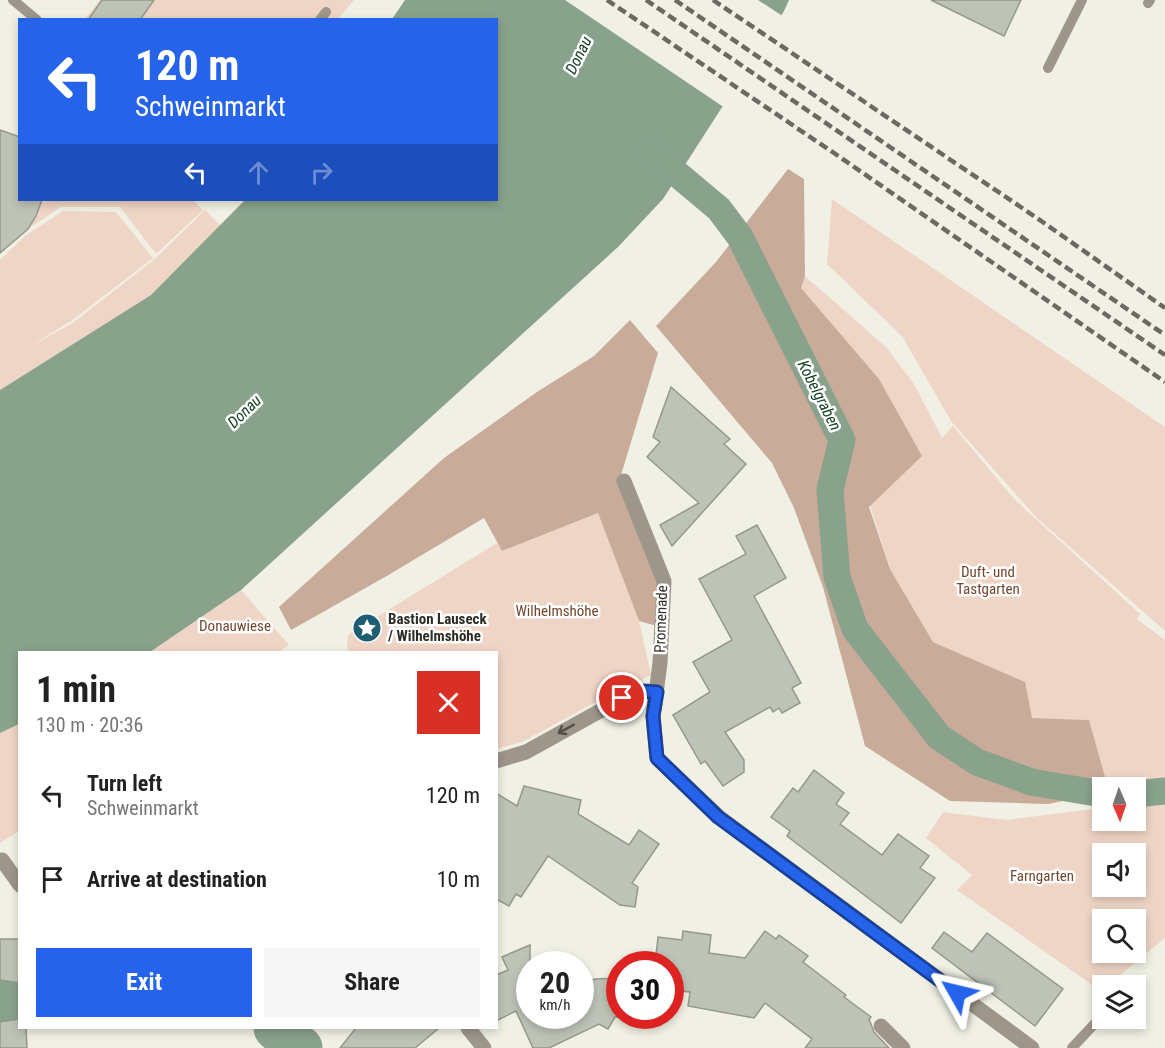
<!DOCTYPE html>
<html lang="en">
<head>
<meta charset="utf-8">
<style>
  :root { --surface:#fff; --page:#f6f6f6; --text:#222; --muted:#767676; --accent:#2563eb }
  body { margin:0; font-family:"Roboto Condensed",sans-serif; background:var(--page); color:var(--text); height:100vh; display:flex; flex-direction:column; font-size:22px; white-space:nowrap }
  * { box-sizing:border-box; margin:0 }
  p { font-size:20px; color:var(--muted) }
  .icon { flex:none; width:33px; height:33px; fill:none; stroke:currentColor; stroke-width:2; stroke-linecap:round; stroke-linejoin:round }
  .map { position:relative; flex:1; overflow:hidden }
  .details { position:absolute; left:18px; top:651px; width:480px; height:378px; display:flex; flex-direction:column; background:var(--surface); border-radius:0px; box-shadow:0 3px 9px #0003 }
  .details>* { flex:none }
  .top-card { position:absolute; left:18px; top:18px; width:480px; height:183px; border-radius:0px; box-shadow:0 3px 9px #0003; background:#2563eb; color:#fff; overflow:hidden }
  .needle { width:39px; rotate:178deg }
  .controls { position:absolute; left:1092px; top:777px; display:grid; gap:12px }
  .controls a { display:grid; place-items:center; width:54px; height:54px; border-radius:0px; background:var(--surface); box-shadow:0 3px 9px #0003; font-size:30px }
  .speed { position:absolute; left:516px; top:951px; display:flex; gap:12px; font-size:30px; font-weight:700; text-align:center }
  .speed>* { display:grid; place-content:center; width:78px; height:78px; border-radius:50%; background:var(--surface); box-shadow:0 3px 9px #0003; line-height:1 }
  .speed small { font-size:15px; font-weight:400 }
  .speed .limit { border:9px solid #d22; background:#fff; color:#111 }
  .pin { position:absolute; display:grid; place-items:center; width:51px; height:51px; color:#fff; margin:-26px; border:3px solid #fff; border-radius:50%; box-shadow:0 2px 6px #0007 }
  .me { position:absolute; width:66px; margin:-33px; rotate:307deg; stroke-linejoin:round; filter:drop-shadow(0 0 4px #0008) }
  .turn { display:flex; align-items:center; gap:21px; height:126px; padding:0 18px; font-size:27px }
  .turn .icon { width:78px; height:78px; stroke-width:2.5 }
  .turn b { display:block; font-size:42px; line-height:51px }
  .lanes { display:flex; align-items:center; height:57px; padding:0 18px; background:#0003; justify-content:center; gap:30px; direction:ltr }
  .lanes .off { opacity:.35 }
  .round { display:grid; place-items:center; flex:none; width:63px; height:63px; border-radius:0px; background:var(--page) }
  .head { display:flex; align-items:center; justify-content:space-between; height:102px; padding:0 18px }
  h1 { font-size:36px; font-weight:700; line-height:45px }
  .cta { display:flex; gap:12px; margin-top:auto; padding:12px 18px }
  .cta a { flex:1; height:69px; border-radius:0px; background:var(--accent); color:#fff; font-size:24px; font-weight:700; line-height:69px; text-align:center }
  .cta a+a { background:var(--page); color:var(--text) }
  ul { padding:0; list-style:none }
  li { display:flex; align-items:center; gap:18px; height:84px; padding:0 18px }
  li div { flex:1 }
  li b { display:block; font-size:22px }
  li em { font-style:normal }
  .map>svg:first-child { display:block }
</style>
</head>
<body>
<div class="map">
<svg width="1165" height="1048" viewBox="0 0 1165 1048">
  <rect width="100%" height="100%" fill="#f1f0e4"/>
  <g fill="#efd5c5" fill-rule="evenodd">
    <polygon points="100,0 354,0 338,19 84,20"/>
    <polygon points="832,199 1165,427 1165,631 1036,517 951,421 902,336 827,264"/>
    <polygon points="50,200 193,200 203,210 156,254 120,207 61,207 28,229 36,216 41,203"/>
    <polygon points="205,210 221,226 151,295 0,390 0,260 25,236 63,211 116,212 153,258 71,321 29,347 73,323 156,258"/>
    <polygon points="805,276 886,347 914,384 942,438 953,426 1015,500 1140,614 1137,619 1165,640 1165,785 1136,788 1108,787 1089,720 1031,718 1024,682 933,642 890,569 801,287"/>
    <path d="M598 513 639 621 651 675 603 698 524 741 497 749 496 652H350C346 646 347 641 349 634L497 543 503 551Z"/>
    <polygon points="241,590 289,645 278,652 150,652"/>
    <polygon points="19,724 19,831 0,843 0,733"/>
    <path d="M1165 798V938L1108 985 1102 986 1101 991 957 890 972 875 926 838 943 812 1007 820 1102 808V820H1136V803ZM1102 854H1136V886H1102ZM1102 920H1136V952H1102Z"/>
  </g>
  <g fill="#c9ab9a">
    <polygon points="788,169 804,179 805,276 801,288 879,379 922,456 869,507 890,569 933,642 1025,682 1032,718 1089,720 1108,787 1102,788 1102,793 1048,804 950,801 865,746 823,587 794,508 772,463 656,326 716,262"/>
    <polygon points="630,320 658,353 618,485 658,582 657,626 639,621 598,513 502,551 484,518 385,577 291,630 279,607 444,458 537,392 594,356"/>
  </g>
  <polygon fill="#88a28c" points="405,0 789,0 784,11 663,199 618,247 241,590 150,652 20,652 19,724 0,733 0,390 151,295 245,200 496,200 496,20 392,19"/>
  <polygon fill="#f1f0e4" points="565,0 758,0 784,17 725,108"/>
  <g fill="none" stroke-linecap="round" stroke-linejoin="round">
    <g stroke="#88a28c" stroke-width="27">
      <polyline points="651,152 719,209 740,237 842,440 830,490 837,577 855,629 939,737 977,762 1031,782 1102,794"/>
      <polyline points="1136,794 1165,791"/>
    </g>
    <g stroke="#88a28c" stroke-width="45">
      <polyline points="0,1000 20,1001"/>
      <polyline points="276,1028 300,1048"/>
    </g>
  </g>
  <g fill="#bec3b7" stroke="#94988d" stroke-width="1.5">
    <polygon points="102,0 154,0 140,20 88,20"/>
    <polygon points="931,0 1021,0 1004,36"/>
    <polygon points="0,130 20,137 20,200 42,200 36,216 28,229 0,253"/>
    <polygon points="671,387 730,439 724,444 746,464 672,546 660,525 699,503 647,457 660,442 653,437"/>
    <polygon points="757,525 786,578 754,596 801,683 792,688 800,703 782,713 779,708 773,712 770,707 725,732 744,760 744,772 723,786 705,761 701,764 673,715 710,692 693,662 732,640 699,579 746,554 736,536"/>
    <polygon points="814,770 844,793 836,804 849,813 840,824 882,855 898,834 929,856 920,868 935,878 901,923 787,836 790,831 771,817 793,788 798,792"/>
    <polygon points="524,786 581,800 578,814 629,845 639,830 659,844 632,883 638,887 635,907 620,905 548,856 521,897 516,894 509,906 496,899 496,793 517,806"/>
    <polygon points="683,931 711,935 709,953 745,958 765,931 776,939 779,935 808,956 803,962 846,995 844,997 871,1017 869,1019 874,1032 889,1048 805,1048 812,1039 765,1003 754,1018 688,1006 690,992 670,990 670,964 655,964 658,937 682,940"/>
    <polygon points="944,932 972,952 987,933 1063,989 1035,1026 932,948"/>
    <polygon points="0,939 20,939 20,983 0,980"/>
    <polygon points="530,945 530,1016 580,1016 580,986 595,979 620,978 620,1017 615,1017 608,1029 599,1024 549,1048 533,1048 516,1011 496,1021 496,975 508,970 502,957"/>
    <polygon points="20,1019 20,1028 26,1028 27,1048 0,1048 0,1022"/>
    <polygon points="356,1028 439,1028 415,1048 340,1048"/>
  </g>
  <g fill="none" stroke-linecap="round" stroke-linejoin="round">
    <g stroke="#9e968b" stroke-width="10">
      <polyline points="13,0 37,20"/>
      <polyline points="1148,3 1150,0"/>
      <polyline points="320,20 326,12"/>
      <polyline points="1048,68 1082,0"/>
      <polyline points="1072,1048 1099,1019"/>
    </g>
    <polyline stroke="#9e968b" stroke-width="15" points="2,860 20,885"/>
    <g stroke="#9e968b" stroke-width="15">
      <polyline points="624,481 664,581 660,663 653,716 657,758 719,817 1032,1048"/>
      <polyline points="496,761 526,752 636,691 657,691"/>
      <polyline points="881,1026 903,1048"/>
      <polyline points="468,1028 484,1048"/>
    </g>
    <g stroke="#6a6962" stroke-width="4.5" stroke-dasharray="9 4.5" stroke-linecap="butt">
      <polyline points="607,0 834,153 1165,382"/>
      <polyline points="646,0 1165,355"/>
      <polyline points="675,0 1165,335"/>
      <polyline points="713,0 1037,218 1165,308"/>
    </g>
  </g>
  <defs><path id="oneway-shaft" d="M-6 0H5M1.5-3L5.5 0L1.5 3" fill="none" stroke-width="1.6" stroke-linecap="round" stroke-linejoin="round" transform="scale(1.5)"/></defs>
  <use stroke="#55514a" href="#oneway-shaft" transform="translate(566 729) rotate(151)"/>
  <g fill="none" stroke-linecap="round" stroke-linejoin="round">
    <g stroke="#184099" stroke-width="15">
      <polyline id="route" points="622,698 636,691 657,692 653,716 657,758 718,817 957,993"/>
    </g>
    <use href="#route" stroke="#2563eb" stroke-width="10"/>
  </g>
  <defs>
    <g id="sight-disc" transform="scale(1.5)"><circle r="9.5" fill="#1d5e73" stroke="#fff"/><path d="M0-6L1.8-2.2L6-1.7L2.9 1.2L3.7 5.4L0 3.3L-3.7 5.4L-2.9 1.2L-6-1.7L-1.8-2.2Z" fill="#fff"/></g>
  </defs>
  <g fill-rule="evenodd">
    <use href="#sight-disc" x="367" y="628"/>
  </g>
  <g text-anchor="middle" stroke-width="5" stroke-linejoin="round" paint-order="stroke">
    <g font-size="15" fill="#73472d" stroke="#fff">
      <text x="988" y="577">Duft- und<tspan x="988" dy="17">Tastgarten</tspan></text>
      <text x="557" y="616">Wilhelmshöhe</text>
      <text x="235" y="631">Donauwiese</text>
      <text x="1042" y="881">Farngarten</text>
    </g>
    <g font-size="15" font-weight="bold" fill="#2d2c27" stroke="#fff" text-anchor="start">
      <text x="388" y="624">Bastion Lauseck<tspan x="388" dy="17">/ Wilhelmshöhe</tspan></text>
    </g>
    <g font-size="15" fill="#2d2c27" stroke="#fff">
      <text transform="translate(661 619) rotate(-88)" y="5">Promenade</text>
    </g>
    <g font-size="16" font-style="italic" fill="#154021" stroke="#fff">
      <text transform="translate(578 55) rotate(-64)" y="6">Donau</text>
      <text transform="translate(820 395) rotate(63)" y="6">Kobelgraben</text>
      <text transform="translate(244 411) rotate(-44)" y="6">Donau</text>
    </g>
  </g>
</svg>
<div class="controls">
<a><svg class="needle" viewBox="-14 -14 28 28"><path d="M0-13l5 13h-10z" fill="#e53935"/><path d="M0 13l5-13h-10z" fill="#767676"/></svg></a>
<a><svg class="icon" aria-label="sound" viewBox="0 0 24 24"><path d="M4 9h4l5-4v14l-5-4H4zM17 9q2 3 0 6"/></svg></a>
<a><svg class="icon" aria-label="search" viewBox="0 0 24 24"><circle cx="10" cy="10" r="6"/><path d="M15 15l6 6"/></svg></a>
<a><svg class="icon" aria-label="layers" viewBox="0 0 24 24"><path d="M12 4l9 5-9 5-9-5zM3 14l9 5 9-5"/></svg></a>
</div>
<div class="speed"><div>20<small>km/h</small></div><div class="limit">30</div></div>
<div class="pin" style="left:622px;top:698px;background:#d93025"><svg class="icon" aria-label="arrive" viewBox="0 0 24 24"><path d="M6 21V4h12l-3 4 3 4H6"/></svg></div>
<svg class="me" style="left:957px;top:993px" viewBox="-20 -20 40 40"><path d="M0-17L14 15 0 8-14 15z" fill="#2563eb" stroke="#fff" stroke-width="4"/></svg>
<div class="top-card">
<div class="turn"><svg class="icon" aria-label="left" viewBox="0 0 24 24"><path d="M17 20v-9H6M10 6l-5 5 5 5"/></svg><div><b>120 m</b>Schweinmarkt</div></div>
<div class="lanes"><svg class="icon" aria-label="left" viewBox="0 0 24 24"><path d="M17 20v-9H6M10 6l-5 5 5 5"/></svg><svg class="icon off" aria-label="ahead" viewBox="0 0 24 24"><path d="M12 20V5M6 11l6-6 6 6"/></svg><svg class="icon off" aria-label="right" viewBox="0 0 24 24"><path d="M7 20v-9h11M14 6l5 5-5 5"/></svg></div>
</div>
<section class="details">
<div class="head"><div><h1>1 min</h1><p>130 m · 20:36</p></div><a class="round" style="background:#d93025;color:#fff"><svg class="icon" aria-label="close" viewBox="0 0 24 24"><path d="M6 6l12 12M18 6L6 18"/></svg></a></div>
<ul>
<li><svg class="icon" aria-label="left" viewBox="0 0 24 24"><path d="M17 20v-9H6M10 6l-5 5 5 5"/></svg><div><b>Turn left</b><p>Schweinmarkt</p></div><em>120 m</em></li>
<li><svg class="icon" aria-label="arrive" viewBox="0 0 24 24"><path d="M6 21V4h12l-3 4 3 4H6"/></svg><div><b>Arrive at destination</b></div><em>10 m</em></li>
</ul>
<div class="cta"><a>Exit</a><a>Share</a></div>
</section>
</div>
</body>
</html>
